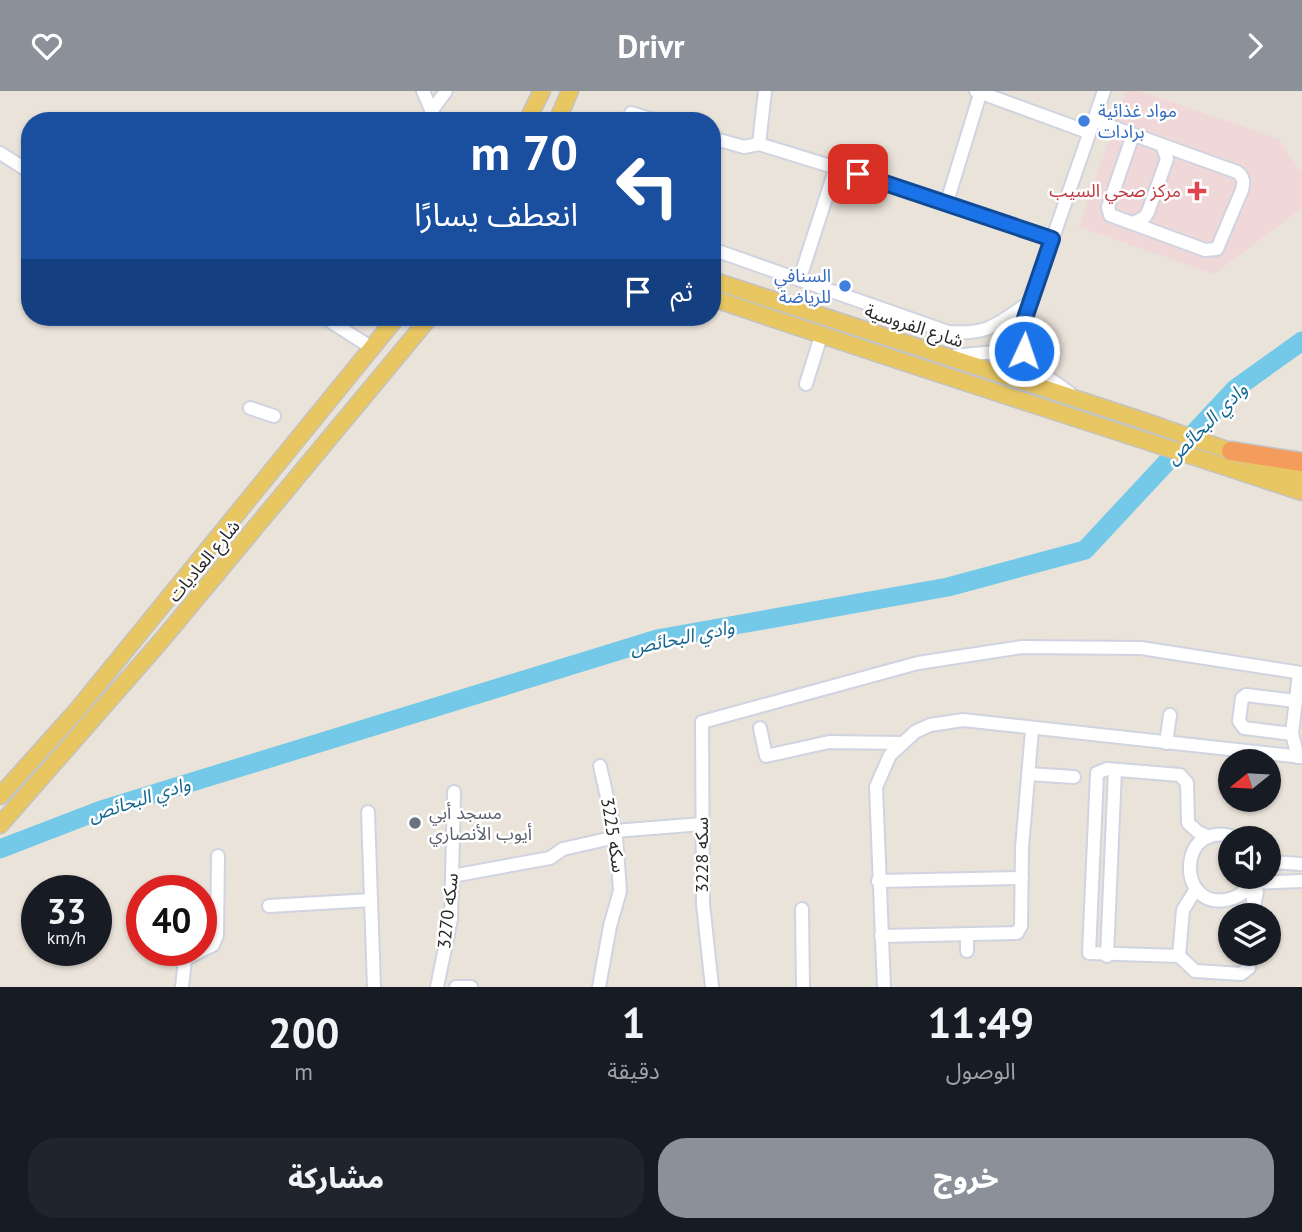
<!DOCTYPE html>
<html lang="ar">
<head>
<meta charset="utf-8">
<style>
  :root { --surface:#171b24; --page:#20242c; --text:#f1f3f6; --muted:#9ea1a6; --accent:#8c9099 }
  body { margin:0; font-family:"PT Sans","Noto Sans Arabic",sans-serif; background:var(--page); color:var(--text); direction:rtl; height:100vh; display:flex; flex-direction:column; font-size:26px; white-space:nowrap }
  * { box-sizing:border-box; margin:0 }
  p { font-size:23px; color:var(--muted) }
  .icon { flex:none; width:38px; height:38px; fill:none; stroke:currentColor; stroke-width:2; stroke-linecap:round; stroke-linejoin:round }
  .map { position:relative; height:896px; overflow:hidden; direction:ltr }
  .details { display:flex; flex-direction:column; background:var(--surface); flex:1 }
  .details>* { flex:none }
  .banner { position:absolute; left:21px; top:21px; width:700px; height:214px; border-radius:28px; box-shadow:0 2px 5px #0004; direction:rtl; background:#1a4fa0; color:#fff; overflow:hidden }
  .needle { width:46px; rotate:252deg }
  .fabs { position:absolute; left:1218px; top:658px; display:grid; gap:14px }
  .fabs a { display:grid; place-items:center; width:63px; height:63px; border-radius:50%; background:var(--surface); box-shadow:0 2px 5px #0004; font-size:35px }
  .speed { position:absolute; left:21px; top:784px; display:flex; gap:14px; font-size:35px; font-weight:700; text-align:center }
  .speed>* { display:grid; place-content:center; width:91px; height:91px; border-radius:50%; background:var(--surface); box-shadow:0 2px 5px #0004; line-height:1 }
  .speed small { font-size:18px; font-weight:400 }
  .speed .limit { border:10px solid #d22; background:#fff; color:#111 }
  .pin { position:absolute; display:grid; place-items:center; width:60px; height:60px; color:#fff; margin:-30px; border-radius:14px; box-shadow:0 4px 10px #0006 }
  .me { position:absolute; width:77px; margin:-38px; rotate:3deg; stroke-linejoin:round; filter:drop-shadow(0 0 5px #0008) }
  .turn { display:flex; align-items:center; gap:24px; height:147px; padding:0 28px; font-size:32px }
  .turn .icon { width:91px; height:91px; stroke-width:2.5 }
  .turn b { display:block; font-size:49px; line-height:60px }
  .then { display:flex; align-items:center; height:66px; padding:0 28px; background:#0003; gap:14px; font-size:26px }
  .eta { display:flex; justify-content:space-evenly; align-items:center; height:119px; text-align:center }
  .eta b { font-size:42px; font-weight:800; line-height:49px }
  .cta { display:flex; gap:14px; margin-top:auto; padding:14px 28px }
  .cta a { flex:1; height:80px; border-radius:28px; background:var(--accent); color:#fff; font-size:28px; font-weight:800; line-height:80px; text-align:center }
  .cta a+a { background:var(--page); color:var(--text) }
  header { display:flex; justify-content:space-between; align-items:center; height:91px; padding:0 28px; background:var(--accent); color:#fff; font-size:32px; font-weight:800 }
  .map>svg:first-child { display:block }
</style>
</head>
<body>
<header><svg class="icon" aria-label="forward" viewBox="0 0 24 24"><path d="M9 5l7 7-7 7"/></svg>Drivr<svg class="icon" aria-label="heart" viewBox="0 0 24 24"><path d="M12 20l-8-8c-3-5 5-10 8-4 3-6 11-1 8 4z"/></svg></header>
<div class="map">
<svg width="1302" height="896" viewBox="0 0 1302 896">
  <rect width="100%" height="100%" fill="#eae3da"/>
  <polygon fill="#f0d8d9" points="1126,0 1140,0 1279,48 1302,82 1302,117 1214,183 1079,136"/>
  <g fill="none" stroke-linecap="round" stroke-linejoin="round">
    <polyline stroke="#73c9e7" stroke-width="19" points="0,758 101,719 657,548 948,496 1085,459 1235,298 1302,250"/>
    <g stroke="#d0d3e0" stroke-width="16">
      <g id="minor">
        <polyline points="423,0 436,30"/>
        <polyline points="976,0 1088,41"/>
        <polyline points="433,18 446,0"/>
        <polyline points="631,22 657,30"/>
        <path d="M1093 29 1237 81C1244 86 1244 91 1242 99L1217 158 1205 159 1110 124 1108 116 1133 44"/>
        <polyline points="712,47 744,56 759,53 947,111 1052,148"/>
        <polyline points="759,53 765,0"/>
        <polyline points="0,62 30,81"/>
        <polyline points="947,111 981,0"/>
        <polyline points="1133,132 1145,126 1148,121 1167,68 1162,54"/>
        <path d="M712 158 948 241C989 244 998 233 1031 210"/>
        <polyline points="800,187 836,76"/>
        <polyline points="325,227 372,257"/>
        <polyline points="951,265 996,261 1024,230"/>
        <polyline points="806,293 821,245"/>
        <path d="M1071 303C1036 275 1022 282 1024 230L1104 0"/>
        <polyline points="250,317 274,325"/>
        <polyline points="760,637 766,665 829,651 902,652"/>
        <polyline points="1292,643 1244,637 1239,630 1242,607 1246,604 1296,610"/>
        <polyline points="1166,652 1170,624"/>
        <polyline points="1298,666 1292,643 1299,582"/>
        <polyline points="1028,683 1074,686"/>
        <polyline points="368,721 374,896"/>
        <polyline points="615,740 702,733"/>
        <path d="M1237 747C1176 724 1175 823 1230 808 1242 805 1249 797 1253 786"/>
        <polyline points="1269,771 1302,773"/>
        <polyline points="452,785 550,767 563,758 616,746"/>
        <polyline points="878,790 1022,787"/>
        <polyline points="1196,798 1183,819 1179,865 1089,862 1097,682 1107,678 1180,684 1187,692 1188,732 1198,741 1209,746"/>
        <polyline points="1253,809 1251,792 1302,790"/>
        <polyline points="269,815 371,809"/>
        <polyline points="802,818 803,896"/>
        <polyline points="1252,824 1257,801"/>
        <polyline points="881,845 1017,842 1021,835 1022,757 1032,639"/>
        <polyline points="967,860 967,845"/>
        <polyline points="1107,865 1115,679"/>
        <polyline points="1179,865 1195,880 1241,883 1249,877 1250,863"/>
        <polyline points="182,896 185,868 213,854 217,844 218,765"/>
        <polyline points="437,896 451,828 454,701"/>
        <polyline points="456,896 471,896"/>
        <polyline points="599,896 610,835 620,800 616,746 600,675"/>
        <polyline points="712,896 703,813 702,631 918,572 1022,556 1141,557 1302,582"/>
        <polyline points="884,896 876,696 890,664 915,641 930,634 963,629 1302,666"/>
      </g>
    </g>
    <g stroke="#c3c3c3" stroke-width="19">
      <g id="major">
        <polyline points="527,30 542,0"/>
        <polyline points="557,30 570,0"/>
        <polyline points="712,189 1141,329 1302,385"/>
        <path d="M712 207C908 274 1105 336 1302 401"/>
        <polyline points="0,705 78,618 397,226"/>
        <polyline points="0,734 161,550 430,226"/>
      </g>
    </g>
    <g stroke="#c3c3c3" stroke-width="21">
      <polyline id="highway" points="1231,360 1302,371"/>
    </g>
    <use href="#minor" stroke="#fff" stroke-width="12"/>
    <use href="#major" stroke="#e8c762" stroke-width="16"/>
    <use href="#highway" stroke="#f49c5b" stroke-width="18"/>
  </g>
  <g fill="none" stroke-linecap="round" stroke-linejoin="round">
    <g stroke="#114b97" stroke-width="18">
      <polyline id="route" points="858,83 1052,148 1024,230 1024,260"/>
    </g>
    <use href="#route" stroke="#1a73e8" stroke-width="12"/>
  </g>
  <g fill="#3f7fe0" stroke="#fff" stroke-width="2.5">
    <circle cx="1084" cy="30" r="7"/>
    <circle cx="845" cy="195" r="7"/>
  </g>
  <path fill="#e0444e" stroke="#fff" stroke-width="2.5" d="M1193.5 89.5h7v7h7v7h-7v7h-7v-7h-7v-7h7z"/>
  <circle fill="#6b7280" stroke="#fff" stroke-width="2.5" cx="415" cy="732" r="7"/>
  <g text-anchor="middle" stroke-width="5" stroke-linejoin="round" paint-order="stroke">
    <g font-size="18" fill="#366cbe" stroke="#fff" text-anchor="start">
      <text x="1098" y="26">مواد غذائية<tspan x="1098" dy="21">برادات</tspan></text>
      <text x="831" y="191" text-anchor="end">السنافي<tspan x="831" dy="21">للرياضة</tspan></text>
    </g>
    <g font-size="18" fill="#be3a42" stroke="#fff" text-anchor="end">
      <text x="1181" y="106">مركز صحي السيب</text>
    </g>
    <g font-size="18" fill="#282828" stroke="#fff">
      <text transform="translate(914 235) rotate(18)" y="6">شارع الفروسية</text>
      <text transform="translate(204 470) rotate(-50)" y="6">شارع العاديات</text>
      <text transform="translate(613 744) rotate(81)" y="6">سكه 3225</text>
      <text transform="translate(702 764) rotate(-90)" y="6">سكه 3228</text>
      <text transform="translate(448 820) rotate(-84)" y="6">سكه 3270</text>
    </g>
    <g font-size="18" fill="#5b616d" stroke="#fff" text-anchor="start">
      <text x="429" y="728">مسجد أبي<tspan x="429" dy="21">أيوب الأنصاري</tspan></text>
    </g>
    <g font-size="19" font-style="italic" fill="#15678f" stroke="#fff">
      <text transform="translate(1206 332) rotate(-45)" y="7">وادي البحائص</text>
      <text transform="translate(682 546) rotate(-12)" y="7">وادي البحائص</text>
      <text transform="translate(139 708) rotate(-18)" y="7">وادي البحائص</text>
    </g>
  </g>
</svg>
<div class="fabs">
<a><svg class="needle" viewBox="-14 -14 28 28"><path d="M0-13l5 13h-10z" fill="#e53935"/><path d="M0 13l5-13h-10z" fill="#9ea1a6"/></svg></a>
<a><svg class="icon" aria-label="sound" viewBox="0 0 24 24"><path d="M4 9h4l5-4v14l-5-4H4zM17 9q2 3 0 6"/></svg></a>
<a><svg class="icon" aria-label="layers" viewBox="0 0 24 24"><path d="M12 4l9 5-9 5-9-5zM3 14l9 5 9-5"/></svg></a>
</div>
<div class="speed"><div>33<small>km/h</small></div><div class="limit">40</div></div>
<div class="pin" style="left:858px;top:83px;background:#d93025"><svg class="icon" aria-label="arrive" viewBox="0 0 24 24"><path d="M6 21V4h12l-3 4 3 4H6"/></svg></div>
<svg class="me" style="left:1024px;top:260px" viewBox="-20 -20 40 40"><circle r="17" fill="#1a73e8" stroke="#fff" stroke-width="3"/><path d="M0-11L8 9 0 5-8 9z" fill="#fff"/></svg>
<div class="banner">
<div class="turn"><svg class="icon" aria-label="left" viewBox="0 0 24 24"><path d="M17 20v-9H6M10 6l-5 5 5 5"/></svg><div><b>70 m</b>انعطف يسارًا</div></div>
<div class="then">ثم<svg class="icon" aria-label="arrive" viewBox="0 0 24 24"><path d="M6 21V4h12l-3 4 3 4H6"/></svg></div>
</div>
</div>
<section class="details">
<div class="eta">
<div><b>11:49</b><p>الوصول</p></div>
<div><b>1</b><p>دقيقة</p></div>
<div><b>200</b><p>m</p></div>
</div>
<div class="cta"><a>خروج</a><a>مشاركة</a></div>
</section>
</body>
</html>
